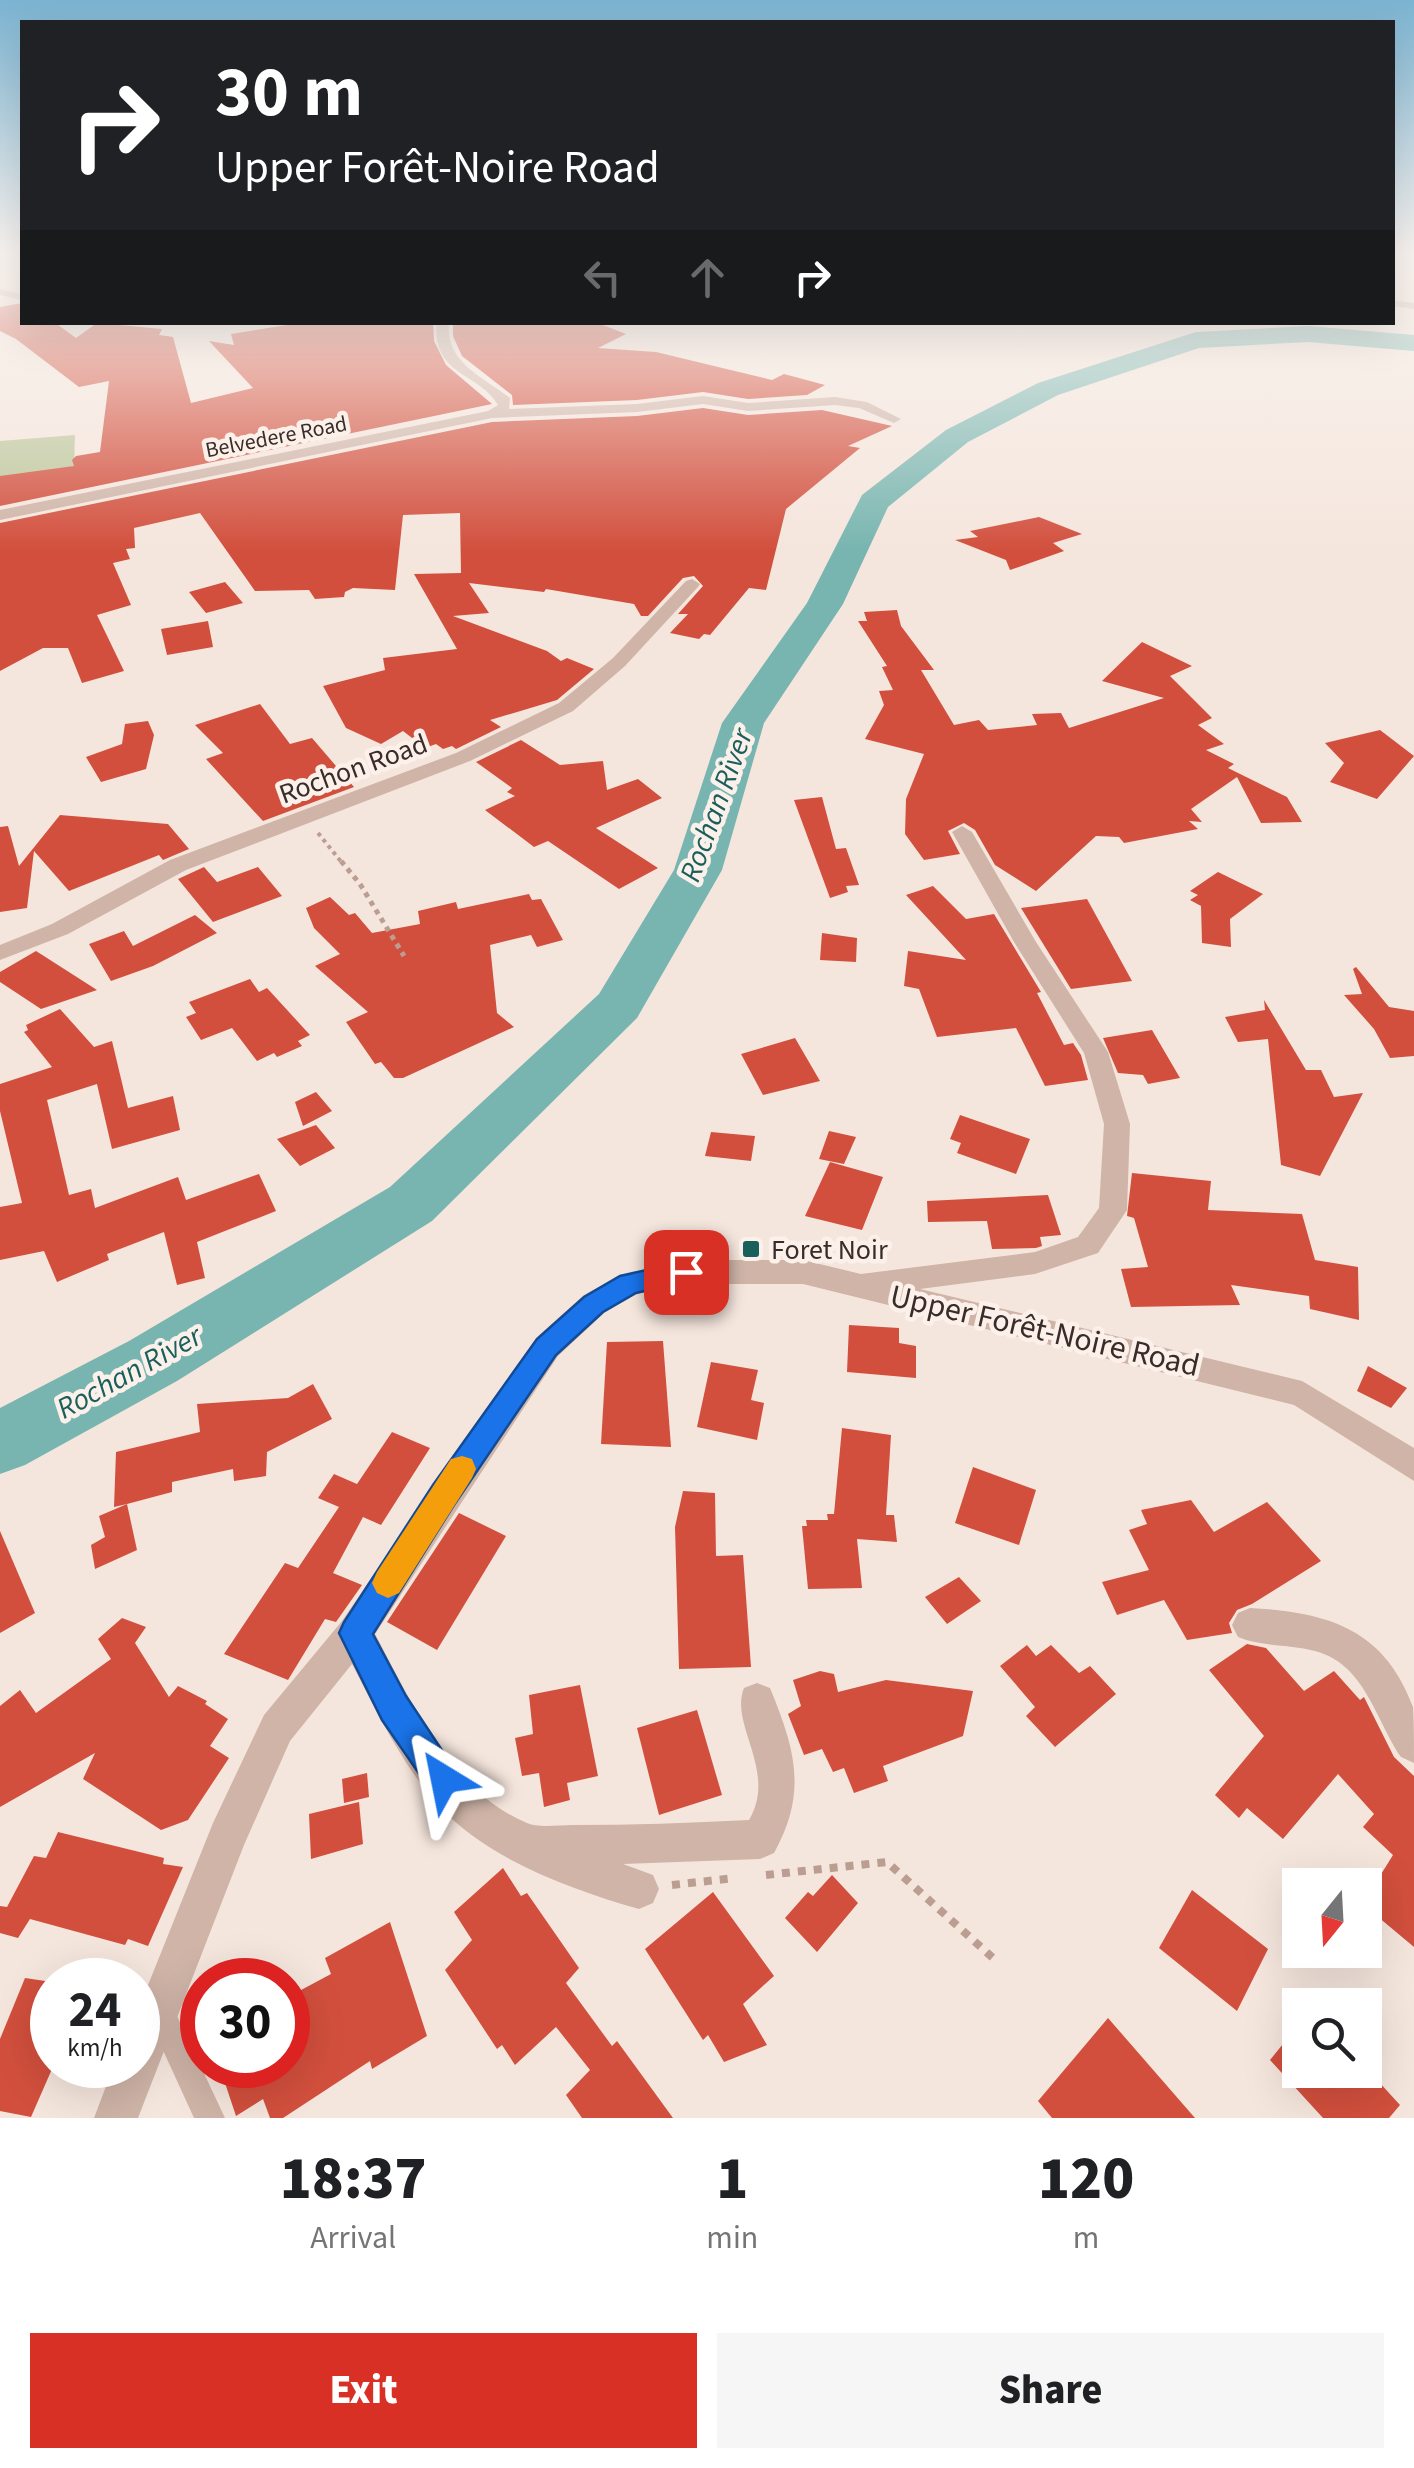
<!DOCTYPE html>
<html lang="en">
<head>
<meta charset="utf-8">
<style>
  :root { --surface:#fff; --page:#f6f6f6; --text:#202124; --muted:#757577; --accent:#d93025 }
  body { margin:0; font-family:"Source Sans 3",sans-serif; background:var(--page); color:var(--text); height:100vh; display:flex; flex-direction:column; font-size:38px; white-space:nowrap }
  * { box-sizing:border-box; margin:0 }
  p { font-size:32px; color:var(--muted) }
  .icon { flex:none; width:55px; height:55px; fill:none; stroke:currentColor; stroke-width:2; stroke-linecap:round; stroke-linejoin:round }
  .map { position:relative; height:2118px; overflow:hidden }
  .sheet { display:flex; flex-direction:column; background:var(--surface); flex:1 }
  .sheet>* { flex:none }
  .top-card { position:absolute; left:20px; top:20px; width:1375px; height:305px; border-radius:0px; box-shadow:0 10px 40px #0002; background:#202124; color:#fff; overflow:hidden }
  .needle { width:65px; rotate:198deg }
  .buttons { position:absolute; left:1282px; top:1868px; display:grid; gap:20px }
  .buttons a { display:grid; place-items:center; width:100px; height:100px; border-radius:0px; background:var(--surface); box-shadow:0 10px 40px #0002; font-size:50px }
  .speed { position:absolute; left:30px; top:1958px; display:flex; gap:20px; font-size:50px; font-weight:700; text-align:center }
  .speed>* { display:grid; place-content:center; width:130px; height:130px; border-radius:50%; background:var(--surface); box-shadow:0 10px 40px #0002; line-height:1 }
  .speed small { font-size:25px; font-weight:400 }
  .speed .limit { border:15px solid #d22; background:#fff; color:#111 }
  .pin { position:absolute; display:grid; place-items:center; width:85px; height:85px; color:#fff; margin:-42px; border-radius:20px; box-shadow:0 5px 15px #0006 }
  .me { position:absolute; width:110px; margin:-55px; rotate:325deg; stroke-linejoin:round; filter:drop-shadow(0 0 8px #0008) }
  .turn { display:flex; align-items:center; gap:35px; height:210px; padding:0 30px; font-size:45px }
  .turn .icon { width:130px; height:130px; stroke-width:2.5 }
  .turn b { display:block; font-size:70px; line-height:85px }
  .lanes { display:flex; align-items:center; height:95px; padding:0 30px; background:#0003; justify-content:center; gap:50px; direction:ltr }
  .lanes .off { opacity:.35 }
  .eta { display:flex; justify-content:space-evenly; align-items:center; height:170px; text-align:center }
  .eta b { font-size:60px; font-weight:800; line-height:70px }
  .button { display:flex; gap:20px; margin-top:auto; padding:20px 30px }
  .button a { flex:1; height:115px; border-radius:0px; background:var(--accent); color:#fff; font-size:40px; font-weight:800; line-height:115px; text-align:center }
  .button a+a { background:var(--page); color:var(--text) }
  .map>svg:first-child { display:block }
</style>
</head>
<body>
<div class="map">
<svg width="1414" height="2118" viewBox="0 0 1414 2118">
  <rect width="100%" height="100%" fill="#f5e6dd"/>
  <polygon fill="#bdc69b" points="75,435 74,466 0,483 0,441"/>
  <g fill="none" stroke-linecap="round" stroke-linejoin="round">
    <polygon fill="#78b5b0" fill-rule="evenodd" points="1308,326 1414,335 1414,351 1308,342 1199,348 1058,395 968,442 888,507 843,604 764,723 722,870 637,1018 432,1221 177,1381 25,1465 0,1474 0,1408 129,1341 390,1187 599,994 674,870 722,723 807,603 862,495 946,430 1038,383 1196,332"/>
  </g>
  <g fill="#d24f3d">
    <polygon points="22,303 22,322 54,322 76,338 97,323 162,329 159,335 173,337 191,403 253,388 209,341 234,345 231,334 306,322 433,322 434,341 446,365 492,404 0,506 0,476 74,466 72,460 76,456 100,452 109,381 79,387 16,339 0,331 0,307"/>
    <polygon points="453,322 595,322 626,334 598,348 656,352 772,380 784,374 825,385 807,395 748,399 703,392 637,400 513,405 512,395 462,356 453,336"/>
    <polygon points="703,408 748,415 822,410 892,426 848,446 860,448 786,509 766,590 749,588 710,635 704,634 699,639 670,633 688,614 678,614 703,586 694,576 683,578 648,616 641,616 634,604 546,589 544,592 469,583 489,613 453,616 547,651 561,661 567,658 594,669 557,700 490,720 501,727 456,749 452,746 443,749 436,744 425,748 403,731 381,744 346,728 323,686 385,670 383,658 457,649 414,574 461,573 460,513 403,515 395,590 353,588 345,592 344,597 315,599 309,590 255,591 200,513 134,528 135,548 126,549 130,559 113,563 131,605 97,615 124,671 82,683 68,648 43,648 0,671 0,523 492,422 637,416"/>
    <polygon points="1039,517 1082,534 1053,543 1064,551 1010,570 1006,560 955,540 978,537 970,531"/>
    <polygon points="225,582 243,603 206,613 189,592"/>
    <polygon points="897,610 901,626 934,670 921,670 954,725 979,720 988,730 1037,725 1032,714 1061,713 1069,728 1164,698 1102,681 1142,642 1192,666 1170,676 1212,718 1198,725 1224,744 1206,750 1234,764 1228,768 1287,797 1302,822 1261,823 1237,777 1191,809 1202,822 1189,821 1198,829 1124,843 1119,837 1096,836 1036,891 995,865 975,830 964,823 948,831 960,854 924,860 905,834 906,799 924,754 865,739 884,705 879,691 893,690 882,667 887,666 858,621 867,621 864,612"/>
    <polygon points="208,621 213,647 167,655 161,629"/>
    <polygon points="260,704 290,744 312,738 354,787 263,821 206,759 223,753 195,725"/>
    <polygon points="148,721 154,735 146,769 101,782 86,757 122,744 125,724"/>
    <polygon points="1380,730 1414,756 1377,799 1330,782 1344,763 1325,743"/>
    <polygon points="521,740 560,765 603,761 607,790 638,779 662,798 596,828 658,868 619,889 548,841 534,847 485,810 515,796 507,792 512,788 476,762"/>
    <polygon points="822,797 836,849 846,848 859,885 846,886 848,892 830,898 794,800"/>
    <polygon points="60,815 168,824 189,849 163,860 159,855 69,891 34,851 27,908 0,912 0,827 8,826 19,866"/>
    <polygon points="204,867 217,882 258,867 282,896 213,922 178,879"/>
    <polygon points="1218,872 1263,894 1230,919 1231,947 1202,943 1201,906 1190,900 1198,895 1190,891"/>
    <polygon points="933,886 966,919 994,914 1041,992 1037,993 1064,1045 1073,1043 1081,1055 1088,1080 1045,1086 1016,1028 937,1037 919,989 904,986 908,951 966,960 906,895"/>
    <polygon points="529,894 532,900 541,899 563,940 537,947 531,935 490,945 497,1013 514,1027 403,1078 394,1078 381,1062 375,1064 346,1022 368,1012 315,966 340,954 314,928 306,908 330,897 349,915 355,913 372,933 420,924 418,911 456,902 458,909"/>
    <polygon points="1087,899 1132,981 1071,989 1021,908"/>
    <polygon points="195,915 217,933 153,966 111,981 89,944 124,931 133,946"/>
    <polygon points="822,933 857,938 856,962 820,960"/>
    <polygon points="36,951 47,958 97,990 41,1009 0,982 0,972"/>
    <polygon points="1356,967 1389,1007 1414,1011 1414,1056 1390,1058 1374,1029 1344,995 1362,994 1353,969"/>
    <polygon points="250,979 259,992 267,988 310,1035 298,1041 302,1046 277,1057 274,1053 257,1061 232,1028 201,1040 186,1017 196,1013 189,1002"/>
    <polygon points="1264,1000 1306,1070 1321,1070 1334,1097 1363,1093 1320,1176 1281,1165 1268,1039 1238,1042 1225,1017 1265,1010"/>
    <polygon points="60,1009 94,1047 112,1041 128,1108 173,1096 180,1130 112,1149 97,1084 47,1100 69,1195 91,1189 95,1208 178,1177 186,1200 259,1174 276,1211 197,1242 205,1278 177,1285 164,1232 107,1254 109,1260 57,1282 44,1251 0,1260 0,1207 22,1203 0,1111 0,1084 52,1067 24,1032 28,1030 26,1025"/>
    <polygon points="1152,1030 1180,1078 1148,1084 1143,1075 1118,1073 1103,1038"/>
    <polygon points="795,1038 820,1081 763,1095 741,1054"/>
    <polygon points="316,1092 332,1111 303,1126 295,1102"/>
    <polygon points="960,1115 1030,1139 1016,1174 957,1153 961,1143 950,1139"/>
    <polygon points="316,1125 335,1148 300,1166 277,1139"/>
    <polygon points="829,1131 856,1137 844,1164 819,1159"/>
    <polygon points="711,1132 755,1136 751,1161 705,1156"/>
    <polygon points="830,1162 883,1177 862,1230 805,1216"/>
    <polygon points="1132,1173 1211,1181 1208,1210 1302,1214 1315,1260 1358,1267 1359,1320 1310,1309 1309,1296 1231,1285 1240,1305 1131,1307 1121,1269 1148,1267 1134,1218 1127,1216"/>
    <polygon points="1048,1195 1061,1235 1040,1237 1042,1246 1036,1248 992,1249 987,1221 928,1222 927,1201"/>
    <polygon points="849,1325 899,1328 899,1343 916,1346 916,1378 847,1372"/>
    <polygon points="663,1341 671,1447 601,1444 607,1342"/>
    <polygon points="711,1362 758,1370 751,1400 764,1403 757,1440 697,1427"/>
    <polygon points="1368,1366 1407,1388 1391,1408 1357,1391"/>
    <polygon points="313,1384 332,1419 267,1452 266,1476 234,1481 233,1469 172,1482 172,1492 127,1504 137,1550 95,1569 91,1545 105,1537 99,1516 127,1504 114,1507 116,1452 200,1432 197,1404 288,1398"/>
    <polygon points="842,1428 891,1435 886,1515 894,1515 897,1542 857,1539 862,1588 808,1589 802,1526 807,1526 806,1520 828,1520 827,1514 834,1514"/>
    <polygon points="392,1432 430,1448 381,1525 363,1517 333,1573 362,1585 336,1622 325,1619 288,1680 224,1654 285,1563 298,1568 339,1507 318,1498 334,1474 357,1484"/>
    <polygon points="973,1467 1036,1490 1019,1545 955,1523"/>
    <polygon points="683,1491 715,1493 716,1556 743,1555 751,1667 679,1669 675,1527"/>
    <polygon points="1191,1500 1214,1532 1267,1502 1321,1561 1252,1604 1237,1610 1229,1623 1232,1633 1187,1640 1164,1600 1117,1615 1102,1582 1149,1570 1129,1530 1147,1524 1141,1510"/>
    <polygon points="459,1513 506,1536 437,1650 387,1622"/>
    <polygon points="0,1531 35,1613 0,1633"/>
    <polygon points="959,1577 981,1601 947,1624 925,1597"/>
    <polygon points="122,1618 146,1627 135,1643 169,1697 178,1686 207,1701 205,1704 228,1719 210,1746 229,1758 188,1820 161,1830 83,1779 95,1753 0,1807 0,1706 20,1690 36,1713 111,1659 98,1639"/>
    <polygon points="1247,1644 1266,1648 1304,1691 1334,1671 1360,1700 1364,1697 1394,1757 1414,1776 1414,1947 1365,1906 1365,1900 1393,1855 1363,1827 1374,1814 1338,1774 1283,1839 1247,1808 1239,1818 1215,1795 1264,1736 1209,1670"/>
    <polygon points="1027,1645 1036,1656 1051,1645 1079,1673 1090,1666 1116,1694 1055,1747 1026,1716 1035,1707 1000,1666"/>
    <polygon points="820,1671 834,1674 838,1692 886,1680 973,1691 963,1736 883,1766 888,1781 854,1793 844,1768 833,1772 822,1749 804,1755 788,1714 801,1706 793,1680"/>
    <polygon points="580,1685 598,1776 567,1783 570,1800 544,1807 539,1773 522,1776 515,1738 533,1734 529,1695"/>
    <polygon points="697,1710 722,1795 659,1815 637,1728"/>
    <polygon points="367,1773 369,1797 344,1803 342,1779"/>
    <polygon points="359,1802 363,1844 311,1859 309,1814"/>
    <polygon points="58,1832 164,1858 163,1864 183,1867 148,1946 128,1939 125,1945 30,1919 18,1938 0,1933 0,1906 7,1907 34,1856 46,1858"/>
    <polygon points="503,1868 521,1896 527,1893 579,1968 566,1983 612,2046 617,2041 673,2118 582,2118 566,2095 590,2070 556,2027 515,2065 502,2045 497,2049 445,1970 472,1940 454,1912"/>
    <polygon points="832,1875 858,1903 817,1952 785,1918 808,1892 813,1896"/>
    <polygon points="1192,1890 1268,1949 1237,2011 1159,1948"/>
    <polygon points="713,1892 774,1976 743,2004 767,2045 724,2062 708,2035 703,2040 645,1949"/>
    <polygon points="390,1922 427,2036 372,2069 370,2061 283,2118 270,2118 263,2099 236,2116 219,2065 288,2065 288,1997 331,1974 325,1958"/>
    <polygon points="25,1978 52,1982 52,2069 31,2117 0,2111 0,2039"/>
    <polygon points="1108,2018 1195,2118 1052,2118 1038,2101"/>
    <polygon points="1300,2023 1300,2070 1368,2070 1400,2105 1389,2118 1323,2118 1270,2060"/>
  </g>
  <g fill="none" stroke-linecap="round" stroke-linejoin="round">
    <polyline stroke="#bb9e91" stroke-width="4" stroke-dasharray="4 4" stroke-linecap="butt" points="318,833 343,864"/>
    <polyline stroke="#bb9e91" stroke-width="5" stroke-dasharray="5 5" stroke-linecap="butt" points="341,861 360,884 404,956"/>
    <g stroke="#bb9e91" stroke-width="8" stroke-dasharray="8 8" stroke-linecap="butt">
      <polyline points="766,1875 887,1862 994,1959"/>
      <polyline points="672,1885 735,1878"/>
    </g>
    <g fill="#cfb4a7" fill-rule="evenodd">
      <polygon points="1151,322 1160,322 1154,326"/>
      <polygon points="161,1998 171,2003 225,2118 194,2118 146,2013 151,2003"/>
    </g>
    <g fill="#cfb4a7" fill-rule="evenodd">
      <polygon points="0,289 22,294 22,300 0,295"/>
      <polygon points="1392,300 1414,303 1414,309 1392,306"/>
      <path d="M437 322H449C445 363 482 376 510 398L509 409 637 404 703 396 748 403 835 397 867 402 901 419 894 423 859 408 835 405 748 411 703 404 637 412 492 418 0 520V510L488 411 498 405C479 372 431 376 437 322Z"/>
      <polygon points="692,579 700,584 698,587 625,666 573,711 470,761 186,870 68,934 0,960 0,945 52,924 170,860 456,753 559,703 613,658 686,581"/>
      <path d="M962 826 972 832 1036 942 1108 1052 1130 1124 1127 1210 1098 1253 1035 1274 920 1289 1302 1381 1414 1448V1481L1294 1405 803 1284H686L636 1294 604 1313 558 1356 375 1634C411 1701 451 1792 527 1823 538 1828 558 1825 572 1825 631 1825 690 1823 749 1820 778 1771 729 1725 744 1688L757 1683 770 1688C795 1749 808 1792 774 1853L760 1859 623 1864 653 1875 659 1889 653 1903 639 1909C573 1890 489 1860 441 1808 403 1767 378 1714 352 1664L290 1741 244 1845 138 2118H94L114 2065H138V2010L213 1823 264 1715 342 1621 536 1338 584 1295 619 1276 686 1260H803L861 1274 1035 1252 1078 1237 1099 1208 1104 1124 1084 1053 1014 942 952 832Z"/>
      <path d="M1250 1608C1327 1612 1384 1628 1413 1707 1414 1723 1414 1746 1414 1763L1401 1757C1375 1719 1365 1664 1315 1651 1289 1644 1262 1647 1238 1637L1232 1625 1238 1613Z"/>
    </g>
  </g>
  <linearGradient id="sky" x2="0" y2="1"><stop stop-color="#7bb4d2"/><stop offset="0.46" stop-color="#faf4f0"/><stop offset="1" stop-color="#faf4f0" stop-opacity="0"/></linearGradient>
  <rect width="1414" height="551" fill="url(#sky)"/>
  <polygon fill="#1a73e8" stroke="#114b97" stroke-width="2.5" points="686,1261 696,1264 699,1272 696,1279 636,1293 603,1312 556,1355 454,1505 373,1634 406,1696 461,1779 456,1791 444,1796 431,1791 382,1720 339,1633 344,1622 433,1485 537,1339 584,1297 620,1276"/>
  <polygon fill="#f59e0b" points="462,1456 472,1459 476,1469 472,1478 399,1593 388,1598 377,1593 372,1583 377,1572 451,1459"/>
  <rect fill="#19605c" stroke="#fcf1ea" stroke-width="4" x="741" y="1239" width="20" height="20" rx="5"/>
  <g text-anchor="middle" stroke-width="9" stroke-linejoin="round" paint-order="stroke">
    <g font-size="22" fill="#3a2c28" stroke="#fcf1ea">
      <text transform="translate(276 436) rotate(-11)" y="8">Belvedere Road</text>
    </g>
    <g font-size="28" fill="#3a2c28" stroke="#fcf1ea">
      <text transform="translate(353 768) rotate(-20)" y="10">Rochon Road</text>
    </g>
    <g font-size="28" fill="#3a2c28" stroke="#fcf1ea" text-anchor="start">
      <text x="771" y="1259">Foret Noir</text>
    </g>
    <g font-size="30" font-style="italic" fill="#19605c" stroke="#fcf1ea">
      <text transform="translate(716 805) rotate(-70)" y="10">Rochan River</text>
      <text transform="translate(129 1372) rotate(-29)" y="10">Rochan River</text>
    </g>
    <g font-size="32" fill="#3a2c28" stroke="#fcf1ea">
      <text transform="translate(1045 1330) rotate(13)" y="11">Upper Forêt-Noire Road</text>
    </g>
  </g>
</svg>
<div class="buttons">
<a><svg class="needle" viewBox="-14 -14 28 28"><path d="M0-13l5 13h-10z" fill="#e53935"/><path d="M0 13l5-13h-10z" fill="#757577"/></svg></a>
<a><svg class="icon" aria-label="search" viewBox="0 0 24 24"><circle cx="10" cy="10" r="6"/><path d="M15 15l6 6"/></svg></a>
</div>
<div class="speed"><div>24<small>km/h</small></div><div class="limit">30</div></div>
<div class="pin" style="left:686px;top:1272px;background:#d93025"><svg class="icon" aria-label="arrive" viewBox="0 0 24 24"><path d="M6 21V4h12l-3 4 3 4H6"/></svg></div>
<svg class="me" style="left:444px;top:1779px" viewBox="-20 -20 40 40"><path d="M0-17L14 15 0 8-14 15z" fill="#1a73e8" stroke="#fff" stroke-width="4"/></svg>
<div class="top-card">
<div class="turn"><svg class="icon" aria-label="right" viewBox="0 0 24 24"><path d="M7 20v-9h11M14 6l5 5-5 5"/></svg><div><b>30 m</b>Upper Forêt-Noire Road</div></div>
<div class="lanes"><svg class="icon off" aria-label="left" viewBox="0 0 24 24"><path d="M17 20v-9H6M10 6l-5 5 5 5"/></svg><svg class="icon off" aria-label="ahead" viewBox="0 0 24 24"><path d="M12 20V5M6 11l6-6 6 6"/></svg><svg class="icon" aria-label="right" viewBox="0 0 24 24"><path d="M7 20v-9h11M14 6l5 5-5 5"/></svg></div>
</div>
</div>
<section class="sheet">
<div class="eta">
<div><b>18:37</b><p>Arrival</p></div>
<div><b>1</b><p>min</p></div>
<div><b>120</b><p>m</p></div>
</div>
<div class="button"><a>Exit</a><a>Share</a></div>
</section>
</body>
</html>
